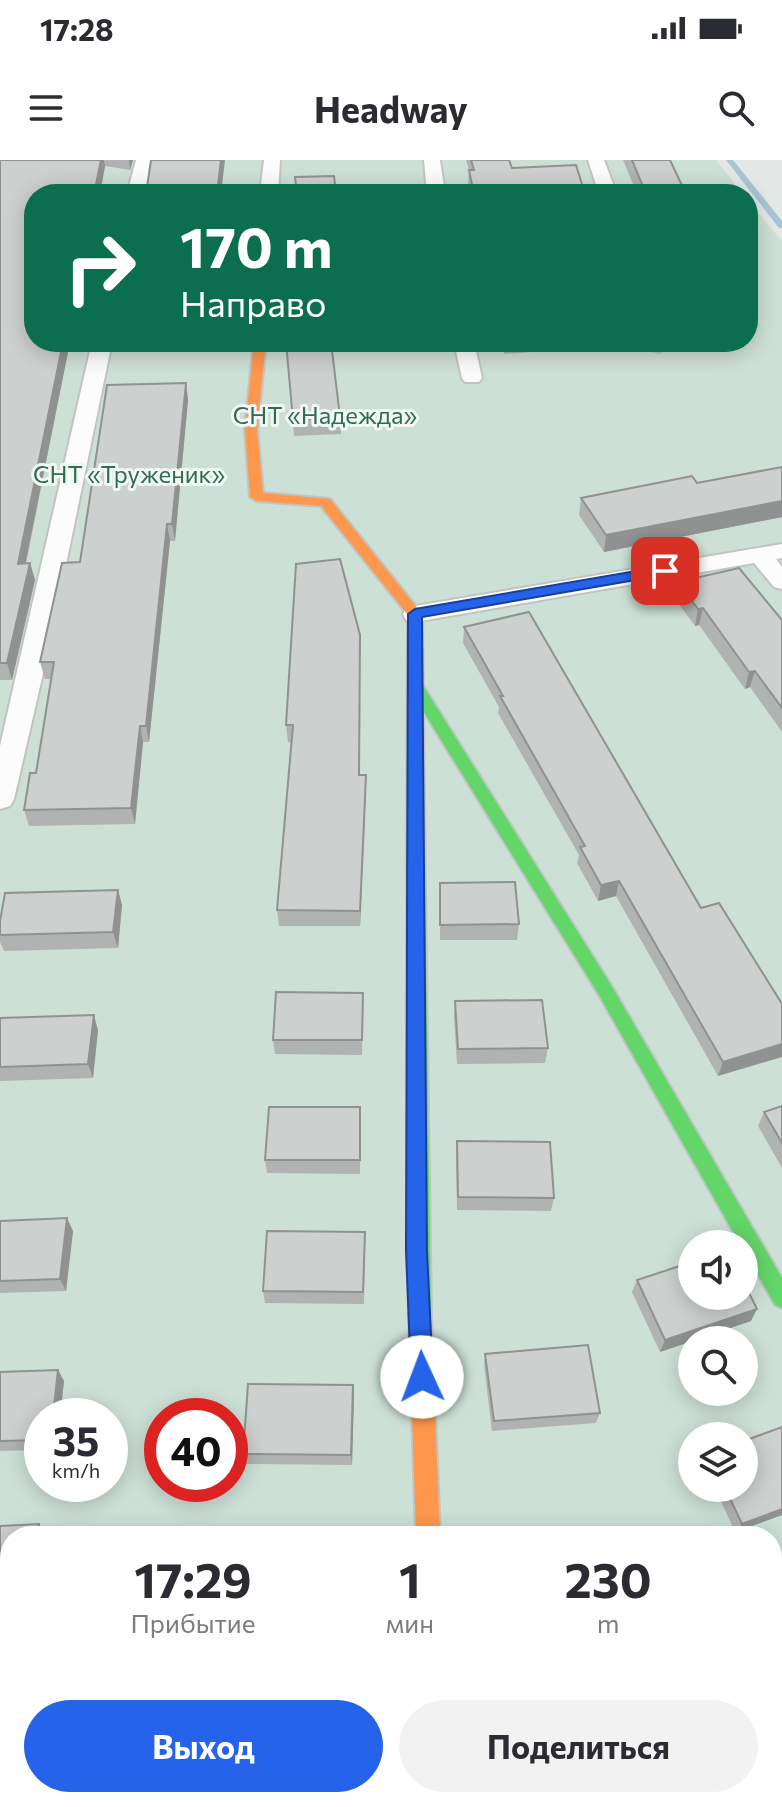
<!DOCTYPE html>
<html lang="ru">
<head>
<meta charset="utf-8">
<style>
  :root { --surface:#fff; --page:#f2f2f3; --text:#2b2b33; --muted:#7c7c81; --accent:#2563eb }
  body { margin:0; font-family:Commissioner,sans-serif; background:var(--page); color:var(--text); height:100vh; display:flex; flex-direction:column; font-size:30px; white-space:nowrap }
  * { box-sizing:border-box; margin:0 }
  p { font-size:26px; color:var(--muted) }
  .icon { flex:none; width:44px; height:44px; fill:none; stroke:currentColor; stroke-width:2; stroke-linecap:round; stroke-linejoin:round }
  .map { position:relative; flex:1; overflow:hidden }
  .details { position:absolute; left:0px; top:1366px; width:782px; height:282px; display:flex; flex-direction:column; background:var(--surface); border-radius:32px 32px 0 0; box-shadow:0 4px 20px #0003 }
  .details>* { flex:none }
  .hud { position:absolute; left:24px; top:24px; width:734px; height:168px; border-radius:32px; box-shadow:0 4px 20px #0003; background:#0b6e4f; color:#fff; overflow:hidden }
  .buttons { position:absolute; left:678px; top:1070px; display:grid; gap:16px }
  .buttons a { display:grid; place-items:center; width:80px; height:80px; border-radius:50%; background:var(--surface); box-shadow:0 4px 20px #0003; font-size:40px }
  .speed { position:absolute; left:24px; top:1238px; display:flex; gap:16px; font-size:40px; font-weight:700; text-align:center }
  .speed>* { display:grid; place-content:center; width:104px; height:104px; border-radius:50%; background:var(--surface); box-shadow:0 4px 20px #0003; line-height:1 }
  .speed small { font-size:20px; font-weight:400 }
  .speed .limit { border:12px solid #d22; background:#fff; color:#111 }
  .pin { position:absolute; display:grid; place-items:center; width:68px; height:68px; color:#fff; margin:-34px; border-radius:16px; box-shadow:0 4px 12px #0006 }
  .me { position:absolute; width:88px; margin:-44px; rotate:358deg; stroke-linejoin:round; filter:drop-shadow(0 0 6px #0008) }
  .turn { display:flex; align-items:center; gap:28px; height:168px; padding:0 24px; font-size:36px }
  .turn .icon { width:104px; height:104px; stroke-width:2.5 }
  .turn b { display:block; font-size:56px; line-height:68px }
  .eta { display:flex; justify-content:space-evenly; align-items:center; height:136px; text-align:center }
  .eta b { font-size:48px; font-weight:700; line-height:56px }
  .primary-button { display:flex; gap:16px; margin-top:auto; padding:16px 24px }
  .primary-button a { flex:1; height:92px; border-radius:48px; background:var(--accent); color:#fff; font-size:32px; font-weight:700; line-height:92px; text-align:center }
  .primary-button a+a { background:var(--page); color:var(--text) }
  .status { display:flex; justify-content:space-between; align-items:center; height:56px; padding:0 40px; background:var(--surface); direction:ltr }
  .status svg { height:22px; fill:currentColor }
  header { display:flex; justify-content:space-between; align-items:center; height:104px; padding:0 24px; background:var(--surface); font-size:36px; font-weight:700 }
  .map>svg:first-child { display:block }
</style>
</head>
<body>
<div class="status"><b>17:28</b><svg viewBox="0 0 49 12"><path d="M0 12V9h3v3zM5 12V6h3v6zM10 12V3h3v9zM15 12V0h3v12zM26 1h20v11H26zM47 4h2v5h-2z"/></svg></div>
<header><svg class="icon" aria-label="menu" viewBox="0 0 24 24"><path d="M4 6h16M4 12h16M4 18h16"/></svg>Headway<svg class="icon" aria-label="search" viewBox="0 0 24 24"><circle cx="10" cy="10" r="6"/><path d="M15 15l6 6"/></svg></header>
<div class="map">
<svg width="782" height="1647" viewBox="0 0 782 1647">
  <rect width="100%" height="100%" fill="#e3e8e6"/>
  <path fill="#cde0d6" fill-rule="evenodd" d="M0 0H716L743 34H34V182H748V40L782 81V1647H0ZM692 1084H744V1136H692ZM692 1180H744V1232H692ZM42 1256H110V1324H42ZM162 1256H230V1324H162ZM692 1276H744V1328H692ZM10 1376H772V1638H10Z"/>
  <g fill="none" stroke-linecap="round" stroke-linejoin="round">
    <polygon fill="#a8c5d2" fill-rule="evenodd" points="726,0 733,0 782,61 782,68 779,68"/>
    <g stroke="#c0c5c3" stroke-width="4">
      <g id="street">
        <polygon points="136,0 152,0 145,34 127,34"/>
        <polygon points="264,0 280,0 278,34 260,34"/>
        <polygon points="424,0 440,0 445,34 427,34"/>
        <polygon points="588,0 604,0 617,34 599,34"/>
        <polygon points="92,182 112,182 47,496 14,639 10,646 0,649 0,586"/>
        <polygon points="454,182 474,182 482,218 479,222 465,222 462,218"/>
        <polygon points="648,182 668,182 669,186 659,192 652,190"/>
        <polygon points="782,384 782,398 776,399 782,407 782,429 774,427 754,403 415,462 406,460 403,454 406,448 415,446"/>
        <rect x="417" y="1638" width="44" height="9"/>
      </g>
    </g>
    <g stroke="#bfc5c4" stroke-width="4">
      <g id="fast">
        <polygon points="417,523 422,524 611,825 782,1118 782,1148 775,1145 744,1091 744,1084 740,1084 599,835 409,528"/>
        <polygon points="416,727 425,734 431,1157 428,1164 420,1167 412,1164 409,1157 407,734"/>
      </g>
    </g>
    <g stroke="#bfc5c4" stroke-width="4">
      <g id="slow">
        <polygon points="254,182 266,182 257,269 263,333 330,339 422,454 425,734 416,741 407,734 408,455 321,346 257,341 250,337 245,269"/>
        <polygon points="420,1147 428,1150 431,1157 440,1376 416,1376 409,1157 412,1150"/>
      </g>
    </g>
    <use href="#street" fill="#fbfcfb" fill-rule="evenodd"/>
    <use href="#fast" fill="#63d668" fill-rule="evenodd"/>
    <use href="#slow" fill="#ff974d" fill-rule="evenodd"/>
  </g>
  <g fill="#afb3b2">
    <polygon points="0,0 133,0 130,10 105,6 100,34 34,34 34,182 70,182 26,404 30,403 35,420 12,520 0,520"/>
    <polygon points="466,0 509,0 512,8 585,34 470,34 468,26 469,10"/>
    <polygon points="623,0 670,0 686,34 637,34"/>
    <polygon points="128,182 190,182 129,183"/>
    <polygon points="286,182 340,257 341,274 294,276"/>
    <polygon points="501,182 626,182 626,185 504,194"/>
    <polygon points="698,182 733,182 699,184"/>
    <polygon points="186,223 188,240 175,381 170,381 149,582 143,582 135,664 29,666 24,650 36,613 52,519 45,519 40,502 80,402"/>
    <polygon points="782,307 782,357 604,392 579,355 581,338 697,323"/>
    <polygon points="296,404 360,615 366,615 360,766 279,766 277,750 291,582 288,582 286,565"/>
    <polygon points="678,422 782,460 782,572 750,527 745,529 699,465 695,466 675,439"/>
    <polygon points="464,467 782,844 718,916 616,736 598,741 577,703 579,695 498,553 499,547 463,483"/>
    <polygon points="440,723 519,764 517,780 440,780"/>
    <polygon points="118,730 122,745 118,788 4,791 0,782 0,761"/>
    <polygon points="363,833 362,895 275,894 273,880"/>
    <polygon points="455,841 548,888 545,903 457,904 454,856"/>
    <polygon points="0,858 98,870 93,918 0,921"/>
    <polygon points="782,946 782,1008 758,966 764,952"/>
    <polygon points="360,947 360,1014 267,1013 265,1000"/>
    <polygon points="457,981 554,1038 551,1051 457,1050 456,995"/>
    <polygon points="0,1061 73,1071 66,1131 0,1133"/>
    <polygon points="365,1084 364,1144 265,1143 263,1131"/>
    <polygon points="637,1120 751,1161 660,1192 632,1132"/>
    <polygon points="485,1194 600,1253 596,1263 492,1271 484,1205"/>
    <polygon points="58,1210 64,1221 60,1256 42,1256 42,1290 0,1291 0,1212"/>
    <polygon points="354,1236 352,1305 246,1304 243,1294"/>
    <polygon points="715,1328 744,1328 782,1355 735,1372"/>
    <polygon points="39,1364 46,1373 10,1376 10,1452 0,1452 0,1366"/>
    <polygon points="514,1638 641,1638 642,1647 515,1647"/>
  </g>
  <g fill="#8f9291">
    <polygon points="101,0 104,0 105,6 100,34 94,34"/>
    <polygon points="129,0 133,0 130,10"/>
    <polygon points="221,0 225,0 221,34 217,34"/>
    <polygon points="63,182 70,182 22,420 18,404"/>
    <polygon points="186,223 188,240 175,381 172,364"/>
    <polygon points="782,341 782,357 604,392 606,375"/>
    <polygon points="167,364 170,381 149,582 146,566"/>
    <polygon points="30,403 35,420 12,520 7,503"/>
    <polygon points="703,448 699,465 695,466 698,449"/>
    <polygon points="755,511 750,527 745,529 749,512"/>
    <polygon points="140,566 143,582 135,664 131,648"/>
    <polygon points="366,615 366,631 360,766 360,751"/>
    <polygon points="619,721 616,736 598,741 601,725"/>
    <polygon points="118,730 122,745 118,788 113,772"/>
    <polygon points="94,855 98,870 93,918 88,904"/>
    <polygon points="782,884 782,897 718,916 723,902"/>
    <polygon points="67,1058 73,1071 66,1131 60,1119"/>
    <polygon points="757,1149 751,1161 660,1192 665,1180"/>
    <polygon points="58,1210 64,1221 60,1256 53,1256"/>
    <polygon points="353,1225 354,1236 352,1305 351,1295"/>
    <polygon points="782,1349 782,1355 735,1372 742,1364"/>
    <polygon points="39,1364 46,1373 46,1376 38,1376"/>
    <polygon points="10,1529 10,1607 8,1624 0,1620"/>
  </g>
  <g fill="#ccd0cf" stroke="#8f9291" stroke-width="2">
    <polygon points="0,0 101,0 94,34 34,34 34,182 63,182 18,404 30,403 7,503 0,503"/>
    <polygon points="151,0 221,0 217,34 146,34"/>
    <polygon points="471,0 509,0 512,8 576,5 585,34 474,34 469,10 474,10"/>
    <polygon points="632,0 670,0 686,34 646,34"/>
    <polygon points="334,16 336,34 297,34 295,17"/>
    <polygon points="286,182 331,182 340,257 293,260"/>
    <polygon points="186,223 172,364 167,364 146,566 140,566 131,648 24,650 30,613 36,613 54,502 40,502 62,403 80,402 107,225"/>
    <polygon points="782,307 782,341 606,375 581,338 692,316 697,323"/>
    <polygon points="340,399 360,475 359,615 366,615 360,751 277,750 293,565 286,565 296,404"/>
    <polygon points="739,408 782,460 782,548 755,511 749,512 703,448 698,449 678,422"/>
    <polygon points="529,452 701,748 719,743 782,844 782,884 723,902 619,721 601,725 580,687 585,686 500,536 503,536 464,467"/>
    <polygon points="515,722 519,764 440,765 440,723"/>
    <polygon points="118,730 113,772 0,775 0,761 5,733"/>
    <polygon points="276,832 363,833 362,880 273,880"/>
    <polygon points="542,840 548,888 458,889 455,841"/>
    <polygon points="94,855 88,904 0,907 0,858"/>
    <polygon points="782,946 782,983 764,952"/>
    <polygon points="269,947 360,947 360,1000 265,1000"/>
    <polygon points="457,981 550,982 554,1038 458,1037"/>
    <polygon points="67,1058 60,1119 0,1121 0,1061"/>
    <polygon points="267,1071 365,1072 363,1132 263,1131"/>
    <polygon points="692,1102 692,1136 744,1136 744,1123 757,1149 665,1180 637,1120"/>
    <polygon points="588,1185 600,1253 494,1261 485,1194"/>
    <polygon points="58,1210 53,1256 42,1256 42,1280 0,1281 0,1212"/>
    <polygon points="248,1224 353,1225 351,1295 243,1294"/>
    <polygon points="782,1267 782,1349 742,1364 725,1328 744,1328 744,1281"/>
    <polygon points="39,1364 38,1376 10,1376 10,1444 0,1445 0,1366"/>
    <polygon points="0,1529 10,1529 0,1616"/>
    <polygon points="240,1638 364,1638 364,1647 239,1647"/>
    <polygon points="517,1638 641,1638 642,1647 518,1647"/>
  </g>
  <polygon fill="#2563eb" stroke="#184099" stroke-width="2" points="665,406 672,411 670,414 422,457 427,1091 433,1217 430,1225 422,1228 414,1225 411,1217 406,1091 408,454 415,449"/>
  <g text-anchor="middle" stroke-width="6" stroke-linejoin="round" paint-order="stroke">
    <g font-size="24" fill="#316b52" stroke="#f1f7f5">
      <text x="325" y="264">СНТ «Надежда»</text>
      <text x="129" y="323">СНТ «Труженик»</text>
    </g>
  </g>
</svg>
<div class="buttons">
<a><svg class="icon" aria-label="sound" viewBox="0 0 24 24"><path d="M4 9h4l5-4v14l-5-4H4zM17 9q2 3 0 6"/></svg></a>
<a><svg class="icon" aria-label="search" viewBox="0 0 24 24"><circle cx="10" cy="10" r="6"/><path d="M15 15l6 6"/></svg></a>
<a><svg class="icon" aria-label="layers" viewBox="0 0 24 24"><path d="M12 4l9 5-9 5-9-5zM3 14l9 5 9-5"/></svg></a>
</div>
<div class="speed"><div>35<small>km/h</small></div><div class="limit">40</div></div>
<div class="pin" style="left:665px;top:411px;background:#d93025"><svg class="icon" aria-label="arrive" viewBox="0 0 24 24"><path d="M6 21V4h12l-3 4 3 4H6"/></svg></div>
<svg class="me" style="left:422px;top:1217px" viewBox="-20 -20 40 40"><circle r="19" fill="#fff"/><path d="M0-13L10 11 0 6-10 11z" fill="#2563eb"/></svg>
<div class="hud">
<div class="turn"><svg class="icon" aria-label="right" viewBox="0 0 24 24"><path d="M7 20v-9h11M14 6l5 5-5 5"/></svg><div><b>170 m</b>Направо</div></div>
</div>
<section class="details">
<div class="eta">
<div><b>17:29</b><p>Прибытие</p></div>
<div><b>1</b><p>мин</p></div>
<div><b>230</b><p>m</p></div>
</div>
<div class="primary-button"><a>Выход</a><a>Поделиться</a></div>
</section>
</div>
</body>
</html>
